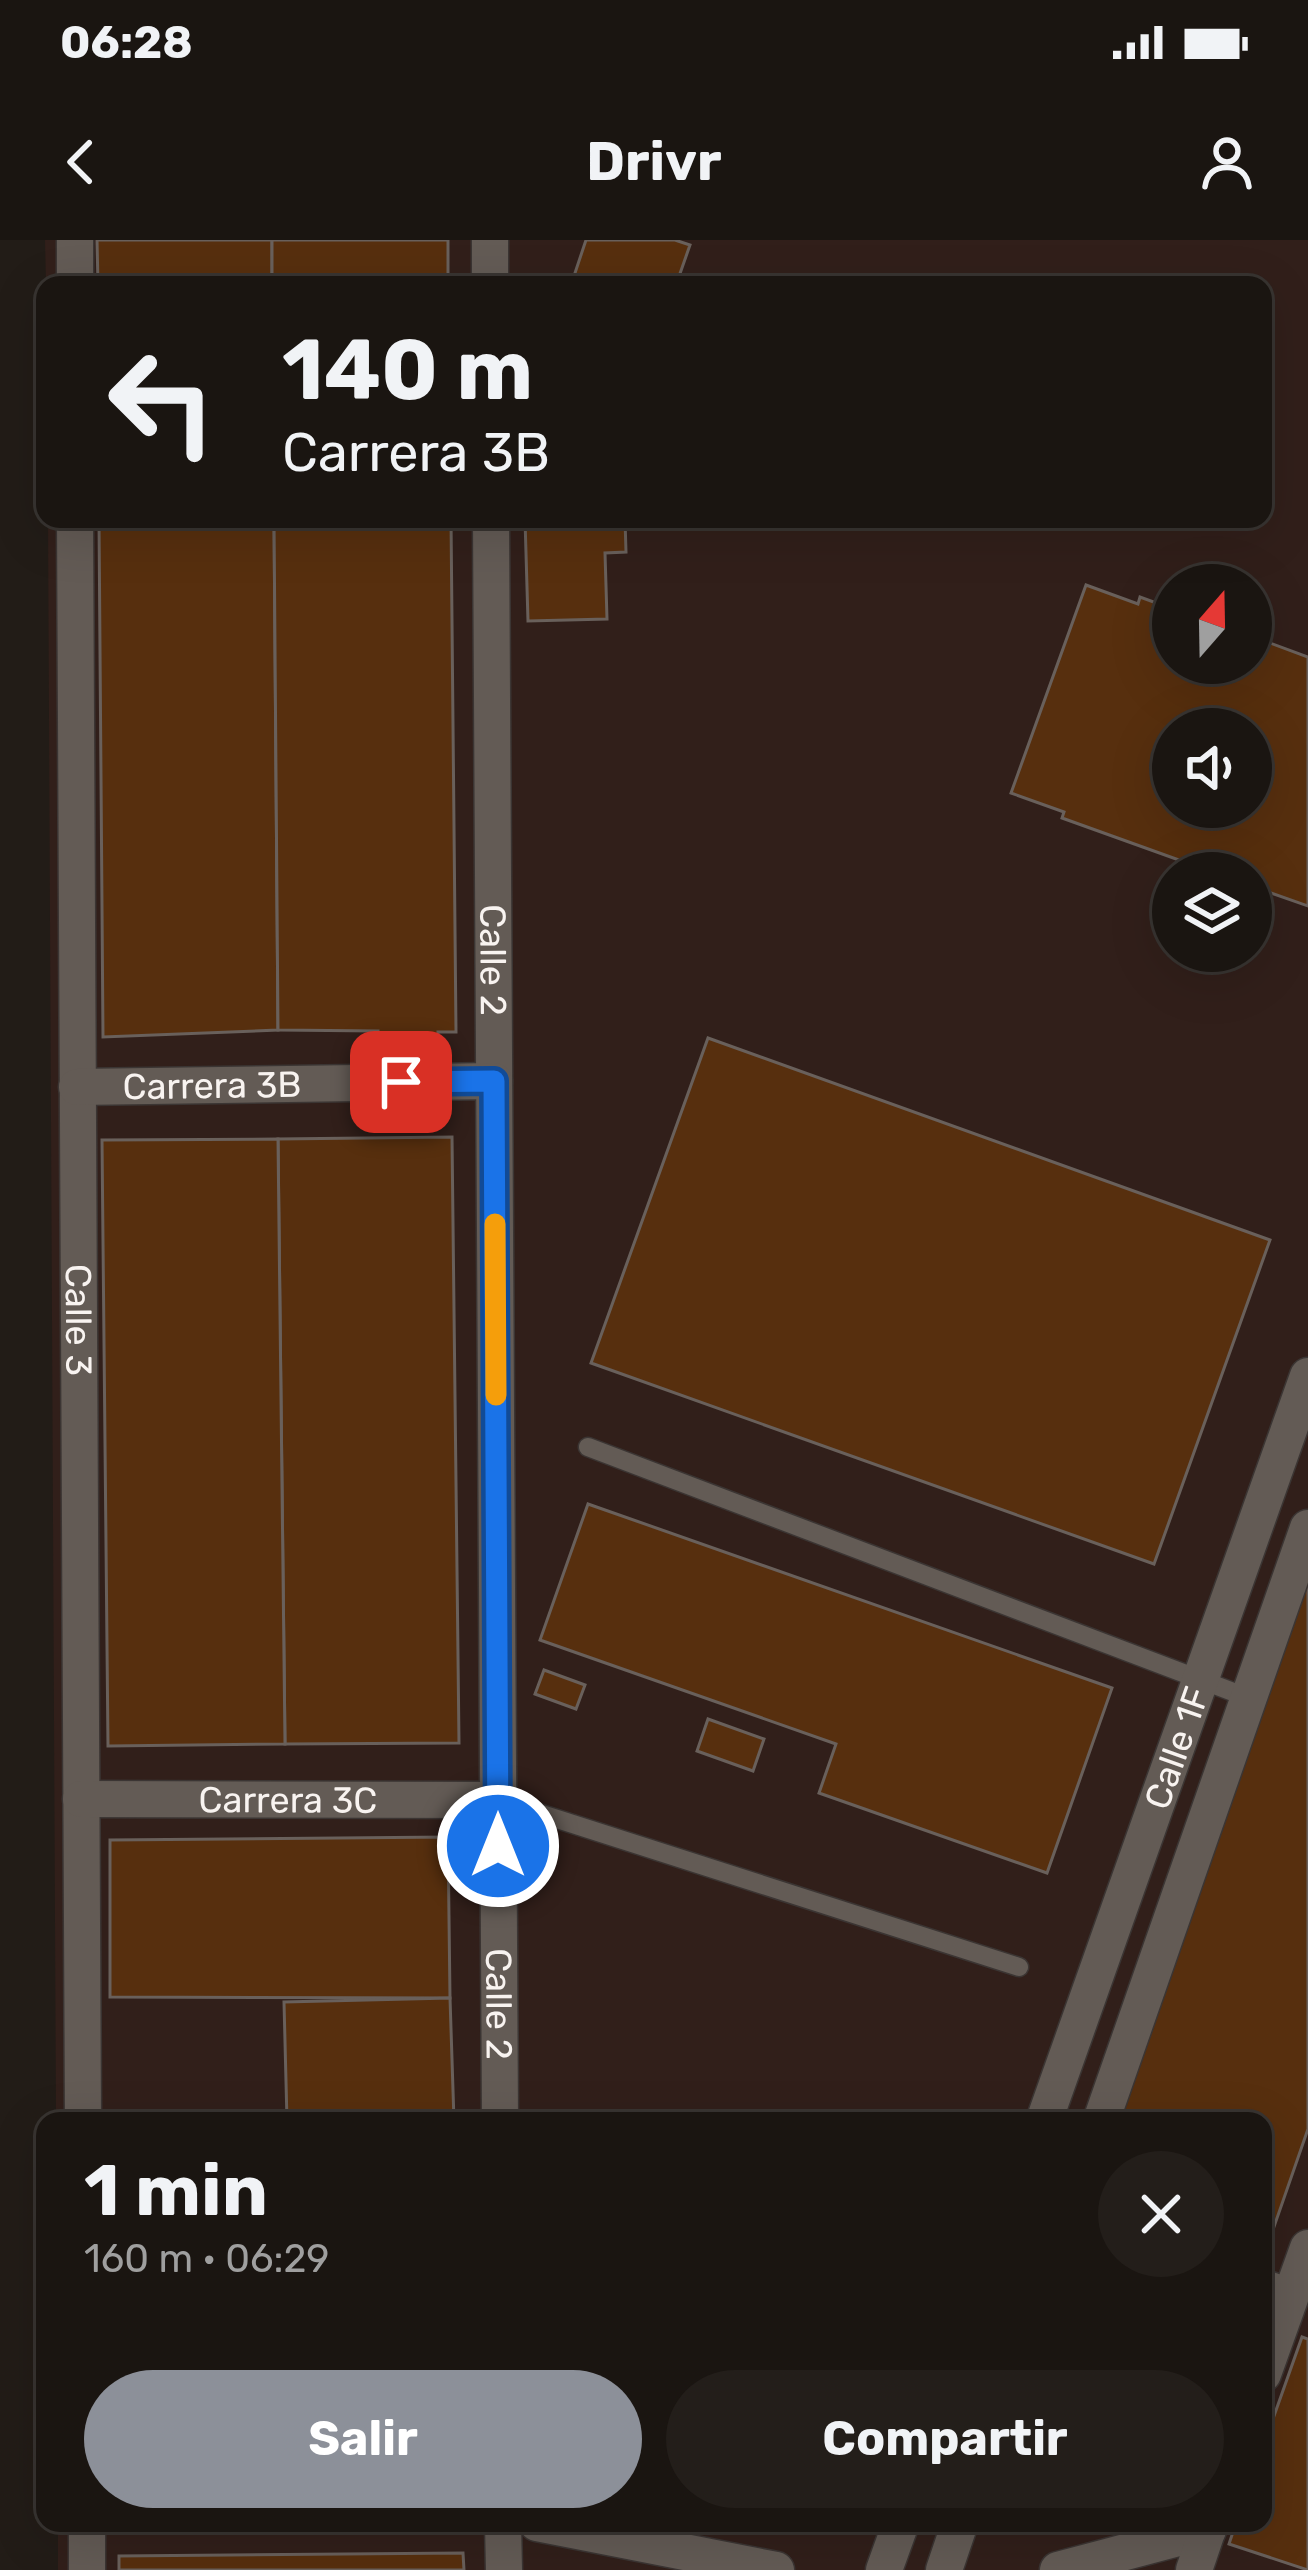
<!DOCTYPE html>
<html lang="es">
<head>
<meta charset="utf-8">
<style>
  :root { --surface:#1a1511; --page:#231e1a; --text:#f1f3f6; --muted:#9f9f9f; --line:#383431; --accent:#8c9099 }
  body { margin:0; font-family:Rubik,sans-serif; background:var(--page); color:var(--text); height:100vh; display:flex; flex-direction:column; font-size:45px; white-space:nowrap }
  * { box-sizing:border-box; margin:0 }
  p { font-size:39px; color:var(--muted) }
  .icon { flex:none; width:66px; height:66px; fill:none; stroke:currentColor; stroke-width:2; stroke-linecap:round; stroke-linejoin:round }
  .map { position:relative; flex:1; overflow:hidden }
  .sheet { position:absolute; left:36px; top:1872px; width:1236px; height:420px; display:flex; flex-direction:column; background:var(--surface); border-radius:24px; box-shadow:0 12px 48px #0002,0 0 0 3px var(--line) }
  .sheet>* { flex:none }
  .hud { position:absolute; left:36px; top:36px; width:1236px; height:252px; border-radius:24px; box-shadow:0 12px 48px #0002,0 0 0 3px var(--line); background:#1a1511; color:var(--text); overflow:hidden }
  .needle { width:78px; rotate:20deg }
  .controls { position:absolute; left:1152px; top:324px; display:grid; gap:24px }
  .controls a { display:grid; place-items:center; width:120px; height:120px; border-radius:50%; background:var(--surface); box-shadow:0 12px 48px #0002,0 0 0 3px var(--line); font-size:60px }
  .pin { position:absolute; display:grid; place-items:center; width:102px; height:102px; color:#fff; margin:-51px; border-radius:24px; box-shadow:0 6px 18px #0006 }
  .me { position:absolute; width:132px; margin:-66px; rotate:0deg; stroke-linejoin:round; filter:drop-shadow(0 0 9px #0008) }
  .turn { display:flex; align-items:center; gap:42px; height:252px; padding:0 48px; font-size:54px }
  .turn .icon { width:156px; height:156px; stroke-width:2.5 }
  .turn b { display:block; font-size:84px; line-height:102px }
  .round { display:grid; place-items:center; flex:none; width:126px; height:126px; border-radius:63px; background:var(--page) }
  .summary { display:flex; align-items:center; justify-content:space-between; height:204px; padding:0 48px }
  h1 { font-size:72px; font-weight:700; line-height:90px }
  .primary-button { display:flex; gap:24px; margin-top:auto; padding:24px 48px }
  .primary-button a { flex:1; height:138px; border-radius:72px; background:var(--accent); color:#fff; font-size:48px; font-weight:700; line-height:138px; text-align:center }
  .primary-button a+a { background:var(--page); color:var(--text) }
  .status { display:flex; justify-content:space-between; align-items:center; height:84px; padding:0 60px; background:var(--surface); direction:ltr }
  .status svg { height:33px; fill:currentColor }
  header { display:flex; justify-content:space-between; align-items:center; height:156px; padding:0 48px; background:var(--surface); font-size:54px; font-weight:700 }
  .map>svg:first-child { display:block }
</style>
</head>
<body>
<div class="status"><b>06:28</b><svg viewBox="0 0 49 12"><path d="M0 12V9h3v3zM5 12V6h3v6zM10 12V3h3v9zM15 12V0h3v12zM26 1h20v11H26zM47 4h2v5h-2z"/></svg></div>
<header><svg class="icon" aria-label="back" viewBox="0 0 24 24"><path d="M15 5l-7 7 7 7"/></svg>Drivr<svg class="icon" aria-label="person" viewBox="0 0 24 24"><circle cx="12" cy="8" r="4"/><path d="M4 21q1-7 8-7t8 7"/></svg></header>
<div class="map">
<svg width="1308" height="2330" viewBox="0 0 1308 2330">
  <rect width="100%" height="100%" fill="#221c17"/>
  <path fill="#311f1a" fill-rule="evenodd" d="M45 0H1308V2330H58V2283H1263V1881H56L48 279H1263V45H46ZM1173 345H1251V423H1173ZM1173 489H1251V567H1173ZM1173 633H1251V711H1173Z"/>
  <g fill="#572f0e" stroke="#69605b" stroke-width="3" fill-rule="evenodd">
    <polygon points="97,0 272,0 272,45 98,45"/>
    <rect x="272" y="0" width="176" height="45"/>
    <polygon points="586,0 675,0 690,5 676,45 571,45"/>
    <polygon points="99,279 274,279 278,790 103,797"/>
    <polygon points="274,279 451,279 456,792 438,792 438,809 378,808 378,791 278,790"/>
    <polygon points="525,279 625,279 626,312 605,313 607,379 528,381"/>
    <path d="M1086 345 1138 364 1140 357 1173 369V423H1251V396L1308 417V666L1251 646V633H1215L1062 578 1064 572 1011 553ZM1173 489H1251V567H1173Z"/>
    <polygon points="708,798 1270,1000 1154,1324 591,1123"/>
    <polygon points="452,897 459,1503 285,1504 278,899"/>
    <polygon points="278,899 285,1504 108,1506 102,900"/>
    <polygon points="588,1264 1112,1448 1047,1633 819,1553 836,1504 540,1400"/>
    <polygon points="1308,1314 1308,1889 1268,2004 1263,2002 1263,1881 1109,1881"/>
    <polygon points="544,1430 585,1445 576,1469 535,1454"/>
    <polygon points="708,1479 764,1499 753,1531 697,1511"/>
    <polygon points="448,1597 450,1758 110,1757 110,1600"/>
    <polygon points="450,1758 454,1881 287,1881 284,1762"/>
    <polygon points="1302,2097 1308,2099 1308,2330 1229,2304 1236,2283 1263,2283 1263,2207"/>
    <polygon points="463,2313 464,2330 119,2330 119,2316"/>
  </g>
  <g fill="none" stroke-linecap="round" stroke-linejoin="round">
    <g stroke="#3b3533" stroke-width="21">
      <g id="lane">
        <polyline points="588,1207 1249,1458"/>
        <polyline points="498,1560 1019,1727"/>
        <polyline points="1263,2038 1298,2050"/>
      </g>
    </g>
    <g stroke="#3b3533" stroke-width="39">
      <g id="street">
        <polyline points="75,0 75,45"/>
        <polyline points="490,0 490,45"/>
        <path id="s1" d="M75 279 83 1881"/>
        <path id="s2" d="M491 279 500 1881"/>
        <path id="s3" d="M77 847 494 841"/>
        <path id="s4" d="M81 1559 498 1560"/>
        <path id="s5" d="M1044 1881 1308 1136"/>
        <polyline points="1101,1881 1308,1288"/>
        <polyline points="1263,2134 1308,2008"/>
        <polyline points="87,2283 87,2330"/>
        <polyline points="503,2283 504,2330"/>
        <polyline points="537,2283 776,2330"/>
        <polyline points="884,2330 901,2283"/>
        <polyline points="944,2330 960,2283"/>
        <polyline points="1058,2330 1208,2290"/>
        <polyline points="1194,2330 1210,2283"/>
      </g>
    </g>
    <use href="#lane" stroke="#635b55" stroke-width="18"/>
    <use href="#street" stroke="#635b55" stroke-width="36"/>
  </g>
  <g fill="none" stroke-linecap="round" stroke-linejoin="round">
    <g stroke="#114b97" stroke-width="30">
      <polyline id="route" points="401,842 494,841 498,1606"/>
    </g>
    <use href="#route" stroke="#1a73e8" stroke-width="21"/>
    <polyline stroke="#f59e0b" stroke-width="21" points="495,984 496,1155"/>
  </g>
  <g text-anchor="middle" stroke-width="9" stroke-linejoin="round" paint-order="stroke">
    <g font-size="36" fill="#f8f3f0" stroke="#19130e">
      <text dy="13" stroke="none"><textPath href="#s2" startOffset="441">Calle 2</textPath></text>
      <text dy="13" stroke="none"><textPath href="#s3" startOffset="135">Carrera 3B</textPath></text>
      <text dy="13" stroke="none"><textPath href="#s1" startOffset="801">Calle 3</textPath></text>
      <text dy="13" stroke="none"><textPath href="#s5" startOffset="396">Calle 1F</textPath></text>
      <text dy="13" stroke="none"><textPath href="#s4" startOffset="207">Carrera 3C</textPath></text>
      <text dy="13" stroke="none"><textPath href="#s2" startOffset="1485">Calle 2</textPath></text>
    </g>
  </g>
</svg>
<div class="controls">
<a><svg class="needle" viewBox="-14 -14 28 28"><path d="M0-13l5 13h-10z" fill="#e53935"/><path d="M0 13l5-13h-10z" fill="#9f9f9f"/></svg></a>
<a><svg class="icon" aria-label="sound" viewBox="0 0 24 24"><path d="M4 9h4l5-4v14l-5-4H4zM17 9q2 3 0 6"/></svg></a>
<a><svg class="icon" aria-label="layers" viewBox="0 0 24 24"><path d="M12 4l9 5-9 5-9-5zM3 14l9 5 9-5"/></svg></a>
</div>
<div class="pin" style="left:401px;top:842px;background:#d93025"><svg class="icon" aria-label="arrive" viewBox="0 0 24 24"><path d="M6 21V4h12l-3 4 3 4H6"/></svg></div>
<svg class="me" style="left:498px;top:1606px" viewBox="-20 -20 40 40"><circle r="17" fill="#1a73e8" stroke="#fff" stroke-width="3"/><path d="M0-11L8 9 0 5-8 9z" fill="#fff"/></svg>
<div class="hud">
<div class="turn"><svg class="icon" aria-label="left" viewBox="0 0 24 24"><path d="M17 20v-9H6M10 6l-5 5 5 5"/></svg><div><b>140 m</b>Carrera 3B</div></div>
</div>
<section class="sheet">
<div class="summary"><div><h1>1 min</h1><p>160 m · 06:29</p></div><a class="round"><svg class="icon" aria-label="close" viewBox="0 0 24 24"><path d="M6 6l12 12M18 6L6 18"/></svg></a></div>
<div class="primary-button"><a>Salir</a><a>Compartir</a></div>
</section>
</div>
</body>
</html>
